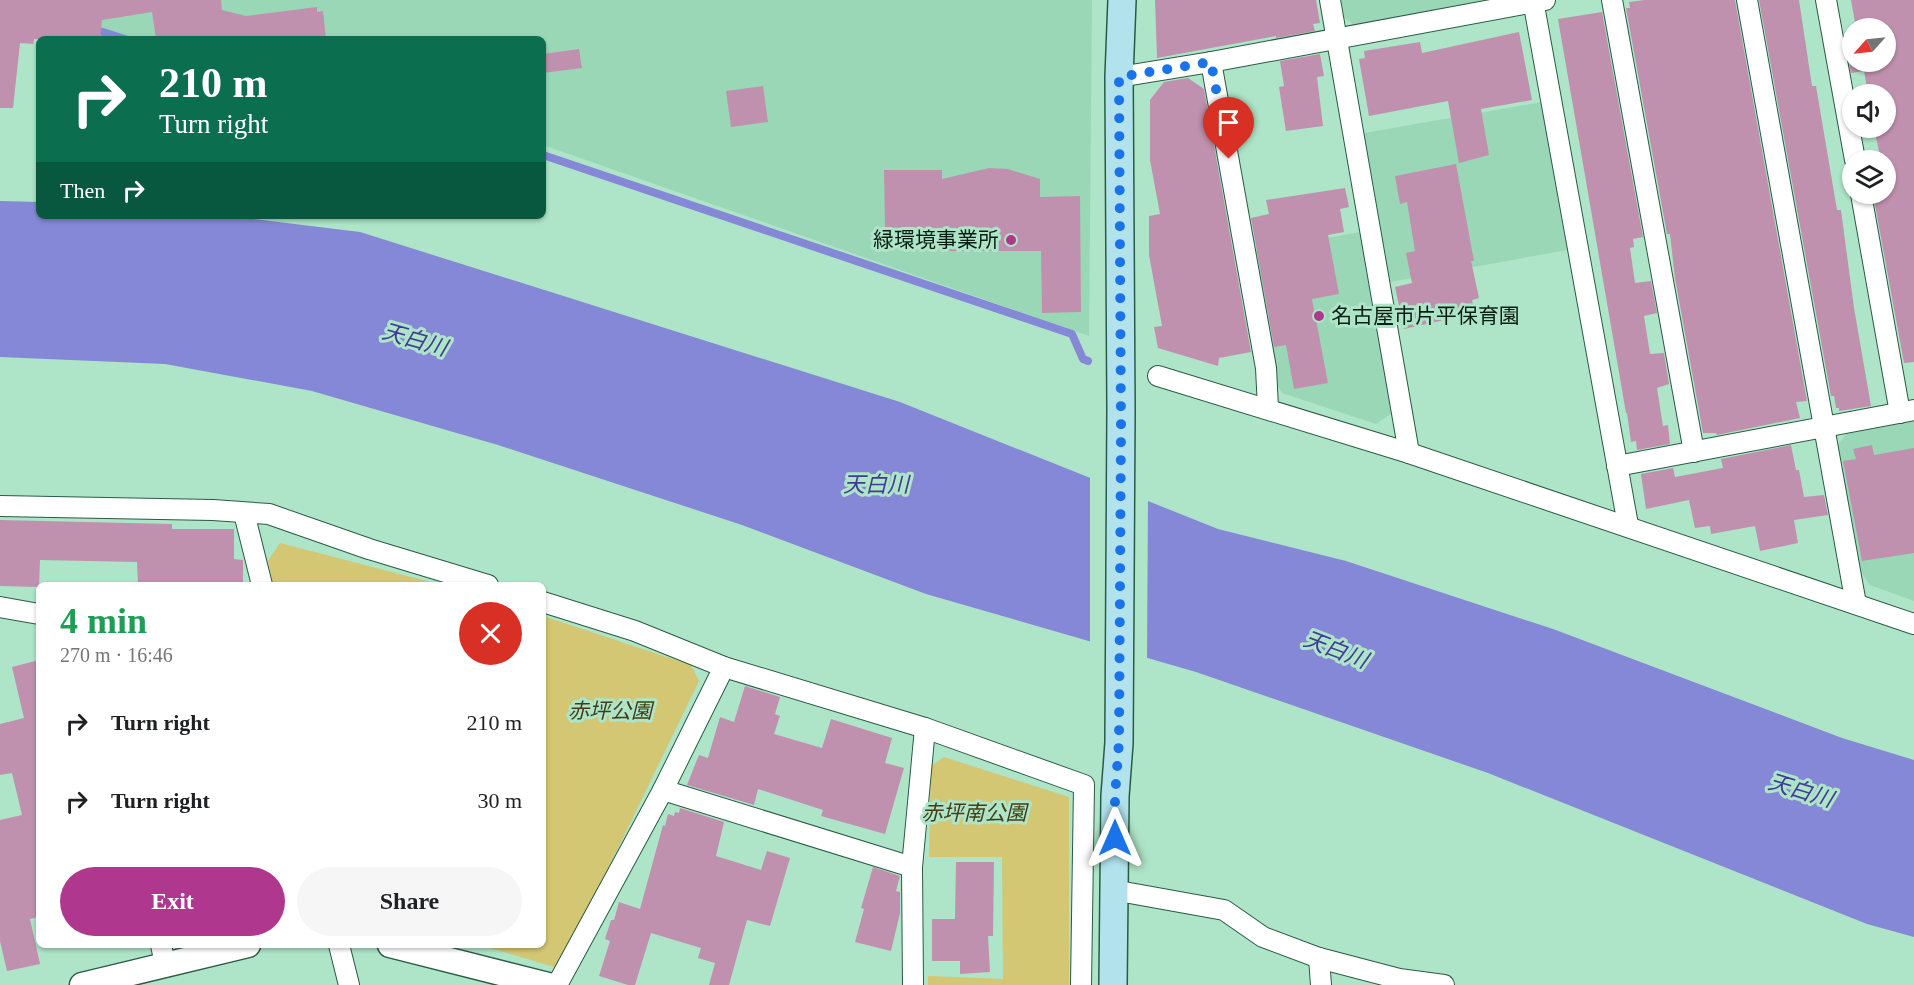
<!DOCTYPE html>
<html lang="en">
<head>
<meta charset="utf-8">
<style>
  :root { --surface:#fff; --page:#f6f6f6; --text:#202124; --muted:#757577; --accent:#af388e }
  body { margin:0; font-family:"Times New Roman","Noto Sans JP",serif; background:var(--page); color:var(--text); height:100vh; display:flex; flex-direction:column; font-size:22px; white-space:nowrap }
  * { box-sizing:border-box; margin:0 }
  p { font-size:20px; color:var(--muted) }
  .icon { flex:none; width:33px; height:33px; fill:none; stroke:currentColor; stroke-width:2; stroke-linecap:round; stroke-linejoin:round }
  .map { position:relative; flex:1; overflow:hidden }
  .side { position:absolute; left:36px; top:582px; width:510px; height:366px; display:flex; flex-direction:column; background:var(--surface); border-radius:9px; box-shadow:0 2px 4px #0004 }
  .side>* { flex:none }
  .guide { position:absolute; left:36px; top:36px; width:510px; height:183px; border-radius:9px; box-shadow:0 2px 4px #0004; background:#0b6e4f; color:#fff; overflow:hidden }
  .needle { width:39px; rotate:243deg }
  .fabs { position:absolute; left:1842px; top:18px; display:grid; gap:12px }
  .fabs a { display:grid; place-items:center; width:54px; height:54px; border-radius:50%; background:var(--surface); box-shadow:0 2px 4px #0004; font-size:30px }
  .pin { position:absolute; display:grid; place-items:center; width:51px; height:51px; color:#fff; margin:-62px -26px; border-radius:50% 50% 50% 0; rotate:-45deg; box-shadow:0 0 6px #0007 }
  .pin .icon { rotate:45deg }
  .me { position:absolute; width:66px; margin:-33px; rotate:0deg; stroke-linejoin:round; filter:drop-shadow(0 0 4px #0008) }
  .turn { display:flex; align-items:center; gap:21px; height:126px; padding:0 24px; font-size:27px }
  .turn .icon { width:78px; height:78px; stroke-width:2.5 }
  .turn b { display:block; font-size:42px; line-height:51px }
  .then { display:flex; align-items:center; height:57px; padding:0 24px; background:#0003; gap:12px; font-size:22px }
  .round { display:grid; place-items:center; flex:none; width:63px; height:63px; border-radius:32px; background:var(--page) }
  .head { display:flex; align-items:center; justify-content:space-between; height:102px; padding:0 24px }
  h1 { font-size:36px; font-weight:700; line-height:45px; color:#1e9e55 }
  .cta { display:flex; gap:12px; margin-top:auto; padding:12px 24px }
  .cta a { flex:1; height:69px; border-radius:36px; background:var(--accent); color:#fff; font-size:24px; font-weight:700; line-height:69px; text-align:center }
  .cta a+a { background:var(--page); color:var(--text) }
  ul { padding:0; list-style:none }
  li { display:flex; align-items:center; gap:18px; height:78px; padding:0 24px }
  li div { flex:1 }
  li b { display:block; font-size:22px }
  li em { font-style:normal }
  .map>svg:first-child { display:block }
</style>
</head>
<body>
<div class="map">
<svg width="1914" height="985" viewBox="0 0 1914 985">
  <rect width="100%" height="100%" fill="#aee4c7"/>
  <g fill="#9ad7b7">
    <polygon points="0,0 1092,0 1089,336 543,145 543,39 133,39 44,11"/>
    <polygon points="1341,0 1487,0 1354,25 1344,17"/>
    <polygon points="1542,102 1567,250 1390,282 1364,133"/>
    <polygon points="1360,232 1392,413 1376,424 1282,393 1274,380 1251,252"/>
    <polygon points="1914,421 1914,601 1870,585 1859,569 1837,446 1847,433"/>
  </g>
  <g fill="#d3c773">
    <polygon points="280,543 442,585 273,585 268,561"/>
    <polygon points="543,616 691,665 699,681 563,962 554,967 480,945 543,945"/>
    <polygon points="944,757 1069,797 1069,985 928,985 928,976 1003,979 1002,857 929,857 931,766"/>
  </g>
  <polygon fill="#8588d6" points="0,201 39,202 39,216 230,216 360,232 900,402 1218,529 1346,561 1553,629 1842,738 1914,760 1914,937 1867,924 1488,773 1196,672 926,594 742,525 498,445 312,391 165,364 0,357"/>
  <polygon fill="#aee4c7" points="1090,474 1148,498 1147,661 1090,644"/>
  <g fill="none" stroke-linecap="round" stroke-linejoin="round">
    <g stroke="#8588d6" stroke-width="8">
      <polyline points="93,29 125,39"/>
      <polyline points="543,155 1072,334 1083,359 1088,361"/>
    </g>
  </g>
  <g fill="#c091ae">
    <polygon points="0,0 221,0 222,10 246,16 317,7 317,12 323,11 326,39 156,39 152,12 102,20 100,39 34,39 33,44 20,43 13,108 0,108"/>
    <polygon points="1155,0 1316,0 1320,23 1313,24 1315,31 1276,38 1276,36 1157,58"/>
    <polygon points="1645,0 1735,0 1807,401 1796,402 1800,418 1717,435 1716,433 1703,433 1675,278 1670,234 1667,234 1626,8 1630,8 1629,2"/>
    <polygon points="1759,0 1799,0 1812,86 1816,86 1837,210 1841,210 1854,308 1871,406 1839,411 1839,408 1836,408 1834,396 1831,396"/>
    <polygon points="1851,0 1914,0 1914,362 1904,363 1873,194 1888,194 1886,160 1881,160 1874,128 1886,128 1886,94 1868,94 1864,71 1851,73 1846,45 1852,44 1852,62 1886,62 1886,28 1856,28"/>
    <polygon points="1602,12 1643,237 1633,239 1634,247 1630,248 1635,283 1651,281 1657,313 1644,316 1650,354 1664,353 1669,384 1657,388 1663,426 1668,425 1670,444 1637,450 1636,441 1631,442 1627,413 1626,413 1558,19"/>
    <polygon points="1519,32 1532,100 1481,109 1489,155 1459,163 1448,101 1369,116 1359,59 1365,58 1364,51 1420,42 1422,53"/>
    <polygon points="579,49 582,68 543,73 543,54"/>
    <polygon points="1320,54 1324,76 1317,77 1323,126 1286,131 1279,87 1284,86 1280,61"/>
    <polygon points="1188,78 1204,89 1251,352 1219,358 1218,366 1158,348 1154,327 1162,326 1149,255 1149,216 1160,214 1150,160 1150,100 1164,82"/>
    <polygon points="763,86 768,122 731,127 726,91"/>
    <polygon points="1456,164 1474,261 1471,261 1479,298 1472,300 1475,313 1404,329 1395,287 1412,283 1406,253 1415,251 1407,202 1400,204 1395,176"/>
    <polygon points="989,168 1008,169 1040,179 1040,197 1080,196 1081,312 1042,313 1041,251 942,251 942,229 885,229 884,170 942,170 942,179"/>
    <polygon points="1345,188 1349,207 1340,209 1344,232 1328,235 1339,294 1312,299 1328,383 1294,389 1286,345 1274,347 1251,218 1269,214 1266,200"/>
    <polygon points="1791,445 1796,470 1799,470 1804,497 1824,495 1828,515 1794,520 1798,543 1760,551 1755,526 1711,534 1710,526 1695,528 1689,500 1646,509 1641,474 1673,468 1675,477 1723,468 1721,459"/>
    <polygon points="1872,445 1874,455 1914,448 1914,553 1862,561 1843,461 1856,459 1853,449"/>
    <polygon points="0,520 172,524 172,529 234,529 234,559 243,560 243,585 138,585 137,562 40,560 39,587 0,586"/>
    <polygon points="39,660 39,917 30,919 40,964 7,971 0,941 0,820 22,815 12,773 0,775 0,724 24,718 12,667"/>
    <polygon points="745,686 780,697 775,714 780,716 774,734 822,748 831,719 892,738 885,763 904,768 885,834 821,816 823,810 758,789 754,805 687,785 699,755 708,758 720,717 734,722"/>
    <polygon points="680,808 724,822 716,856 761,870 767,851 790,858 770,926 747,920 729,985 709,985 715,963 698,958 701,948 651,933 635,985 628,985 599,976 610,941 605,939 611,920 614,920 619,902 640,909 663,825 665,826 668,814 674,816 675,812 679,813"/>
    <polygon points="956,862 994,862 993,936 988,936 990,972 960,974 960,961 932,961 932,919 955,919"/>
    <polygon points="873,867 900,876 896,891 900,892 900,913 891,951 855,942 864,909 861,908"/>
  </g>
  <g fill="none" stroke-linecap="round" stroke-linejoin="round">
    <g stroke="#285c43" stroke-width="22">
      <g id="minor">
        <polyline points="1330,0 1409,453"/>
        <polyline points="1533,0 1628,525"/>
        <polyline points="1612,0 1694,452"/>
        <polyline points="1747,0 1856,604"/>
        <polyline points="1826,0 1855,160"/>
        <polyline points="1211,62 1266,368 1268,408"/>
        <polyline points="1119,77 1211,62 1545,0"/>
        <polyline points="1861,194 1900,413"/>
        <polyline points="1158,376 1409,453 1914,624"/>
        <polyline points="1617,466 1914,410"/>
        <polyline points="0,506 213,510 269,514 369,549 488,585"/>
        <polyline points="244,513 262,585"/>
        <polyline points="543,602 635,631 724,667 925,728 1084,785 1081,985"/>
        <polyline points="0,607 39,614"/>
        <polyline points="663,790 912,867"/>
        <polyline points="1113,890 1224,910 1263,937 1319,958 1399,979 1444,985"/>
        <polyline points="161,945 165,964"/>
        <polyline points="339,945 349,985"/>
        <polyline points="1319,958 1321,985"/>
        <polyline points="557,985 663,790 724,667"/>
        <polyline points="913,985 912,867 925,728"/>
      </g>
    </g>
    <g stroke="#285c43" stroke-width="27">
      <g id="tertiary">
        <polyline points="390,945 548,985"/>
        <polyline points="82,985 248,945"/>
      </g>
    </g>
    <g stroke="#285c43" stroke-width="30">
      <polyline id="secondary" points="1113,985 1115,796 1119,743 1121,410 1119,77 1122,0"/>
    </g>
    <use href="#minor" stroke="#fff" stroke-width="20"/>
    <use href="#tertiary" stroke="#fff" stroke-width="24"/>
    <use href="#secondary" stroke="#b2e3ed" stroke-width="27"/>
  </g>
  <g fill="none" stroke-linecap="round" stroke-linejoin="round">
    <polyline stroke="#1a73e8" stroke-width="10" stroke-dasharray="0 18" points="1115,838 1115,796 1119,742 1121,428 1119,77 1211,62 1229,159"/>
  </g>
  <g fill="#af388e" stroke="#aee4c7" stroke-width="2">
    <circle cx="1011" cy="240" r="6"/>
    <circle cx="1319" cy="316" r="6"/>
  </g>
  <g text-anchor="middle" stroke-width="6" stroke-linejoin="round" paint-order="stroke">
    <g font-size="21" fill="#081e14" stroke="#aee4c7" text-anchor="end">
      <text x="999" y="247">緑環境事業所</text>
      <text x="1331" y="323" text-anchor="start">名古屋市片平保育園</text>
    </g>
    <g font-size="21" font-style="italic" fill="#433d15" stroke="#aee4c7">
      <text x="610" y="718">赤坪公園</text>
      <text x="974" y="820">赤坪南公園</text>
    </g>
    <g font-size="22" font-style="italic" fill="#413b97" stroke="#aee4c7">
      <text transform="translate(415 339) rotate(16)" y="8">天白川</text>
      <text x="876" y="492">天白川</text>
      <text transform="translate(1336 649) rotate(21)" y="8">天白川</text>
      <text transform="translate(1801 790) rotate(17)" y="8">天白川</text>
    </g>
  </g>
</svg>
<div class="fabs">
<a><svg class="needle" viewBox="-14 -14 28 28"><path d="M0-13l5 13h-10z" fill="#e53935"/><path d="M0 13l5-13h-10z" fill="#757577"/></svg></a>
<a><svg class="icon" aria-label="sound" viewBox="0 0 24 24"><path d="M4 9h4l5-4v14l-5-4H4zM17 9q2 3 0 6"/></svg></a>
<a><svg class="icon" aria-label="layers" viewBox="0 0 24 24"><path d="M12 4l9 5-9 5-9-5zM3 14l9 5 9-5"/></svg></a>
</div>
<div class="pin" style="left:1229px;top:159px;background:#d93025"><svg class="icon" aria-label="arrive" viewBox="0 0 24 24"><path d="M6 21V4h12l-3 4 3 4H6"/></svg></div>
<svg class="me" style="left:1115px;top:838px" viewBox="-20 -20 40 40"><path d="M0-17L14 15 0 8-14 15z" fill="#1a73e8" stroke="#fff" stroke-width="4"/></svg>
<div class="guide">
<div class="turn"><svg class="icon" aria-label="right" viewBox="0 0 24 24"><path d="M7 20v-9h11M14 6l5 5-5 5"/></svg><div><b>210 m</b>Turn right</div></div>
<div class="then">Then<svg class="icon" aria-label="right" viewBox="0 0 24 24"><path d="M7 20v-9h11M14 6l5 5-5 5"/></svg></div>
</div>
<section class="side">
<div class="head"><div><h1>4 min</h1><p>270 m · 16:46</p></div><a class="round" style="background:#d93025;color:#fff"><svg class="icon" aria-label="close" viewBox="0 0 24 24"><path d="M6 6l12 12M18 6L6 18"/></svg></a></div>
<ul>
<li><svg class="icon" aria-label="right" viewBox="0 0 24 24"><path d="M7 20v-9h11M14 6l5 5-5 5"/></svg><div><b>Turn right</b></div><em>210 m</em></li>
<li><svg class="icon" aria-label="right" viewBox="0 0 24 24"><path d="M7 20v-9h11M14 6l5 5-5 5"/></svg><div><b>Turn right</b></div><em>30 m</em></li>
</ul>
<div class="cta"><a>Exit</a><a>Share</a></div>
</section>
</div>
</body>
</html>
